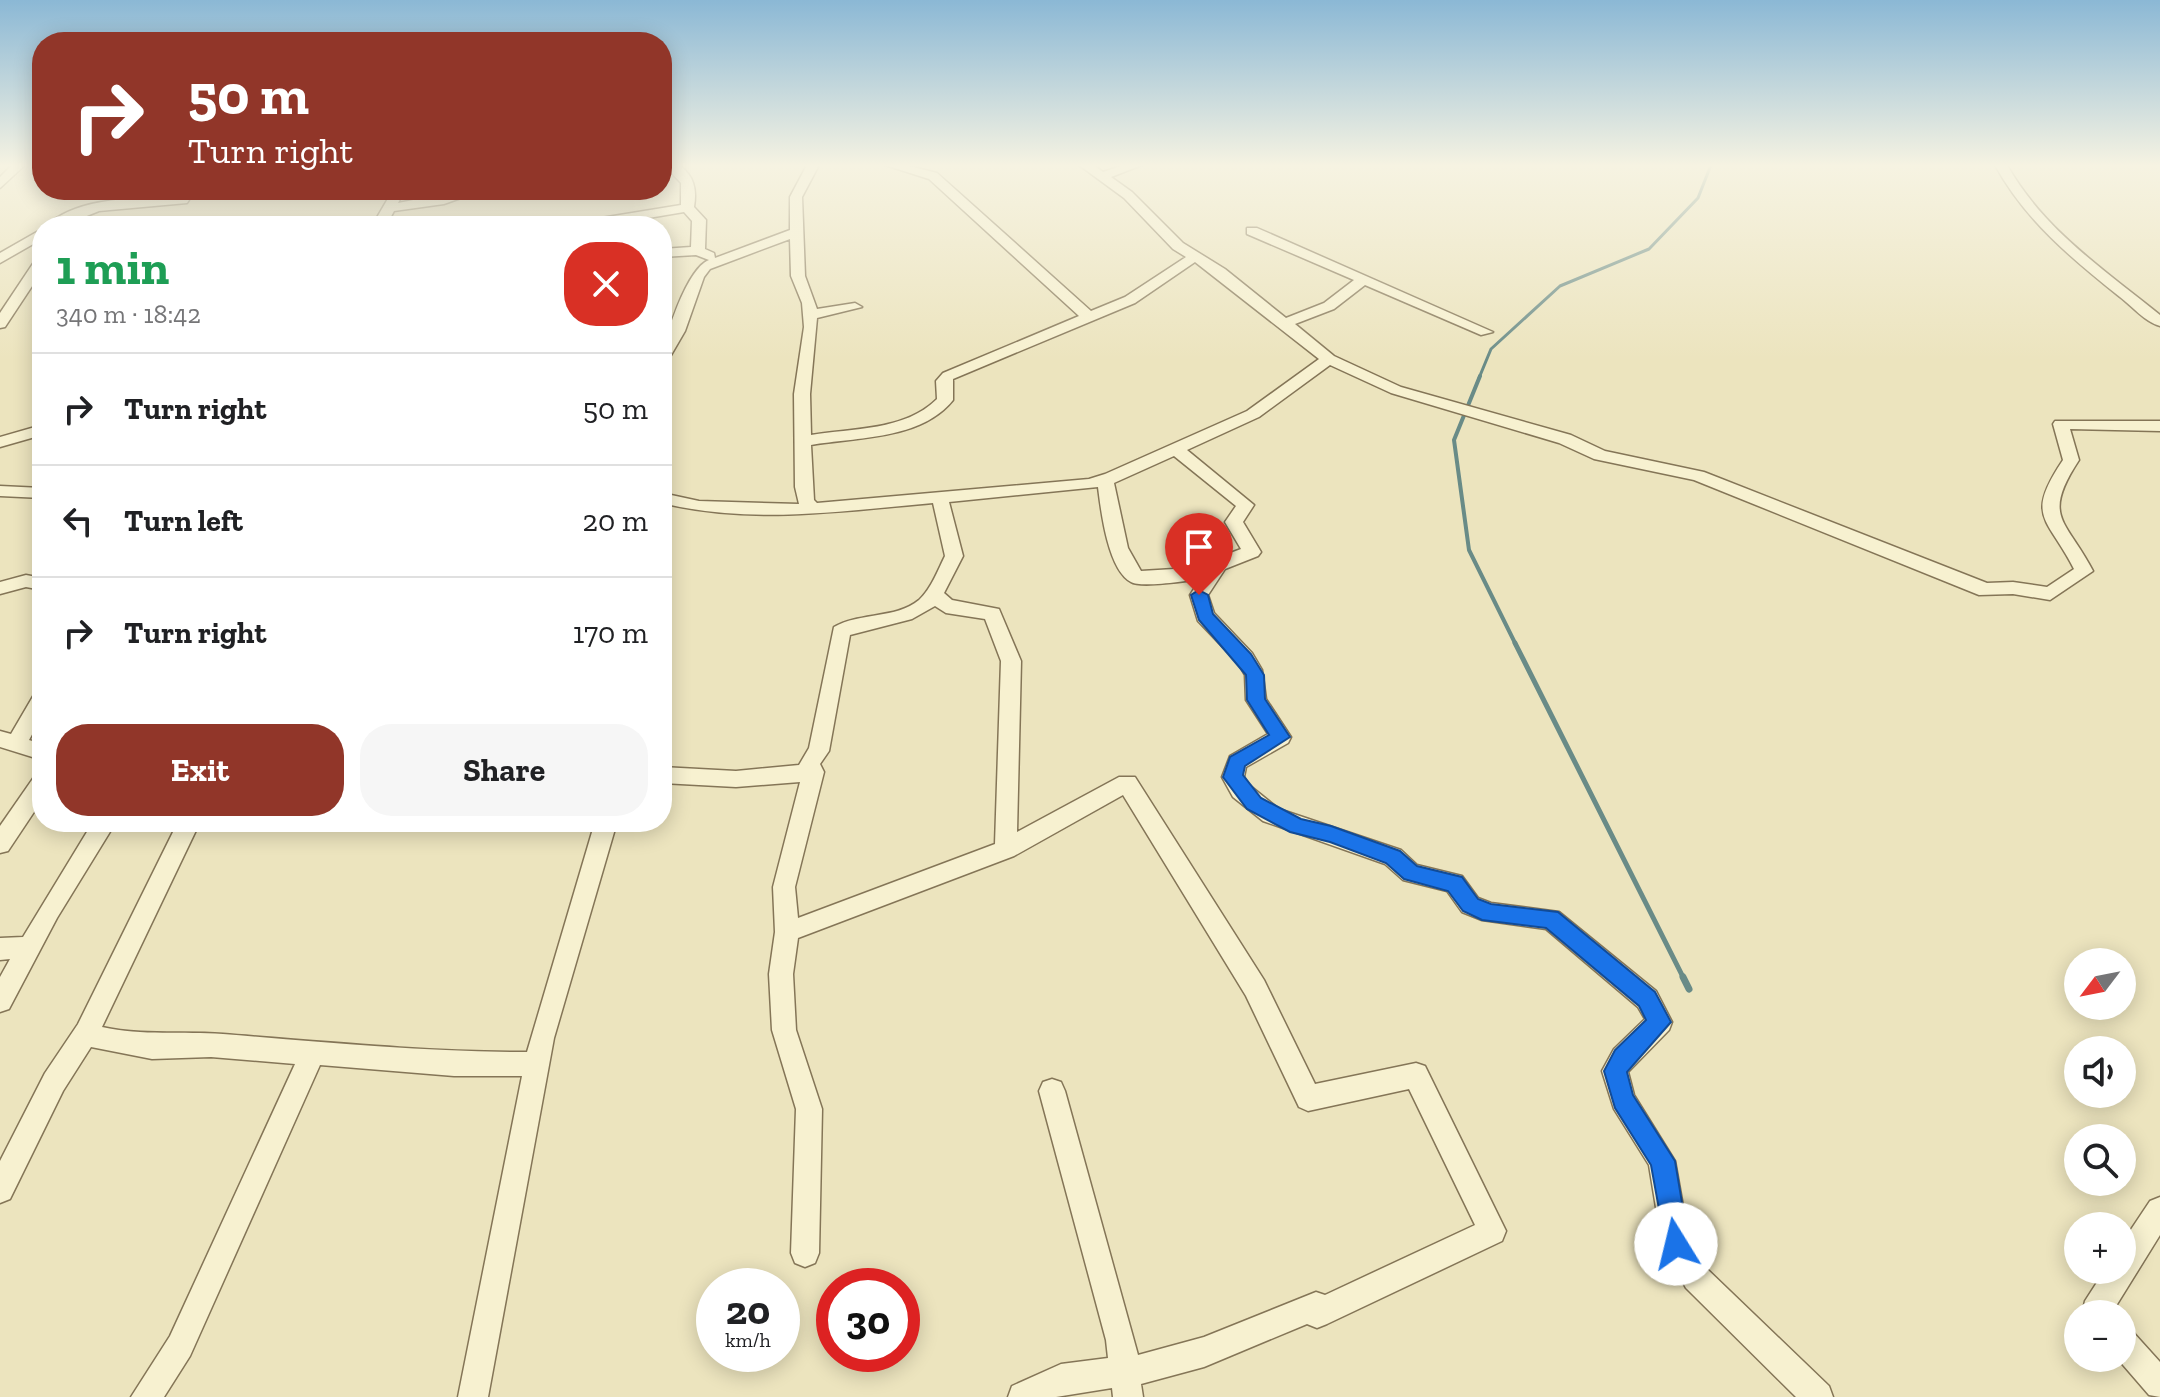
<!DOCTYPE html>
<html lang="en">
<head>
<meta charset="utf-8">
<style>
  :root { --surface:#fff; --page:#f6f6f6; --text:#202124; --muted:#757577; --line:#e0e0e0; --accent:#913629 }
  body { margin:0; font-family:"Zilla Slab",serif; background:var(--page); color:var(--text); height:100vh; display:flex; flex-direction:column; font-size:30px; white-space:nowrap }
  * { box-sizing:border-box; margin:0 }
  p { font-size:26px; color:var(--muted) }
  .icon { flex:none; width:44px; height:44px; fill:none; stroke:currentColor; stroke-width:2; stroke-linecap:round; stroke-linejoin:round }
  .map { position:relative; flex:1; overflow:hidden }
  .details { position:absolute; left:32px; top:216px; width:640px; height:616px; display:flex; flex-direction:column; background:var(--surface); border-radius:32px; box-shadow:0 4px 20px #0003 }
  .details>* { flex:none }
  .hud { position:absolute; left:32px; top:32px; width:640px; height:168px; border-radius:32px; box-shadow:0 4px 20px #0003; background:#913629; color:#fff; overflow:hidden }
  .needle { width:52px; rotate:238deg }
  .fabs { position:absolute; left:2064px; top:948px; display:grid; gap:16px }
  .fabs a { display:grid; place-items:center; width:72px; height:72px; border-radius:50%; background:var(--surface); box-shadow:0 4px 20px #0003; font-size:40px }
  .speed { position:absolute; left:696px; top:1268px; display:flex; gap:16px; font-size:40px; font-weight:700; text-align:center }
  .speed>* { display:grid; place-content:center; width:104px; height:104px; border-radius:50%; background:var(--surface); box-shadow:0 4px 20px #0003; line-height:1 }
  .speed small { font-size:20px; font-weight:400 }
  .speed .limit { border:12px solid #d22; background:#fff; color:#111 }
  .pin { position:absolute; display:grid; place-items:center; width:68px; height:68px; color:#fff; margin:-82px -34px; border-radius:50% 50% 50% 0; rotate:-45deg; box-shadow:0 0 8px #0007 }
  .pin .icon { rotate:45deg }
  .me { position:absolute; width:88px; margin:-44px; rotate:351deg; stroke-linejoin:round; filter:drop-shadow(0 0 6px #0008) }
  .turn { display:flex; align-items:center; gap:28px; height:168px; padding:0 24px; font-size:36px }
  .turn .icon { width:104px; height:104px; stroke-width:2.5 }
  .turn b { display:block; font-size:56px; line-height:68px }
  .round { display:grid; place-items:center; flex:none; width:84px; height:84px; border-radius:32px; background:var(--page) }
  .head { display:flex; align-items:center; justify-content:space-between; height:136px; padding:0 24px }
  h1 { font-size:48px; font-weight:700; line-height:60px; color:#1e9e55 }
  .button { display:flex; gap:16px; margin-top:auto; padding:16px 24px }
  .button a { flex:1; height:92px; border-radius:32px; background:var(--accent); color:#fff; font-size:32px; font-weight:700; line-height:92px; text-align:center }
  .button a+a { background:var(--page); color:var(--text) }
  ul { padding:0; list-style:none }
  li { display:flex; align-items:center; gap:24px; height:112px; padding:0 24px; border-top:2px solid var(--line) }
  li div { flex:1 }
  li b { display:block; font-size:30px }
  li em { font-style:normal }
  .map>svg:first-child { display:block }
</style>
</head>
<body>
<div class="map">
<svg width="2160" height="1397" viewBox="0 0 2160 1397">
  <rect width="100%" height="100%" fill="#ece4be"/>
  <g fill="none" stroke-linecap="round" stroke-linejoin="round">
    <polyline stroke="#698b87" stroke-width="3" points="1479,378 1491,349 1560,286 1649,249 1698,198 1711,165"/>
    <polyline stroke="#698b87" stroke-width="4" points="1480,376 1454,440 1469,550 1516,645"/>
    <polyline stroke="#698b87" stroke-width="5" points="1515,643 1684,979"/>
    <polyline stroke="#698b87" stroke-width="7" points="1683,977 1689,989"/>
    <g stroke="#847557" stroke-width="3">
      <g id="minor">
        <polygon points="12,165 25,165 0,188 0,177"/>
        <path d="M664 165H679C694 176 697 189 694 207L706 220 705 249 714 253 715 258 790 230V197L807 165H819L802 197 805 276 817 309 855 303 862 307 817 318 810 394 811 435C852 428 905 431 937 399L936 381 943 373 1079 316 929 179 885 165H905L937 173 1091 311 1125 297 1186 257 1173 249 1124 198 1079 165H1093L1103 172 1124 165H1142L1111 177 1132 192 1183 243 1225 269 1286 318 1324 303 1354 280 1247 234V228H1257L1493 332 1481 335 1365 285 1334 309 1295 324 1334 356 1401 387 1571 435 1605 451 1704 472 1987 583 2013 582 2047 587 2074 569C2048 517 2024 518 2063 460L2053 424 2055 421H2160V431L2070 429 2079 460C2041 518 2066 519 2093 571L2050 600 2013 594 1979 595 1694 480 1594 459 1559 443 1391 393 1330 365 1259 417 1187 450 1254 505 1243 522 1261 552 1258 556 1225 569 1208 595 1214 613 1252 653 1262 670 1266 699 1291 737 1288 743 1246 767 1244 777 1249 785 1279 809 1401 850 1417 865 1462 876 1478 898 1491 903 1559 912 1656 991 1672 1022 1669 1030 1628 1072 1634 1095 1675 1161 1689 1240 1706 1268 1829 1386 1833 1397H1796L1686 1288 1662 1244 1649 1165 1614 1109 1602 1071 1614 1049 1645 1019 1638 1007 1546 929 1482 920 1462 912 1447 891 1403 880 1385 864 1263 821 1233 797 1222 777 1230 756 1268 734 1246 700 1245 675 1238 663 1198 621 1190 595 1201 578C1190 581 1140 588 1131 582 1108 570 1101 511 1098 487L949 502 963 556 944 593 952 600 999 609 1021 661 1017 832 1119 777H1135L1264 980 1315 1084 1416 1063 1425 1066 1506 1231 1502 1241 1327 1324 1317 1328 1307 1324 1204 1367 1141 1384 1143 1397H1113L1112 1388 1056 1397H1008L1012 1386 1061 1364 1108 1358 1106 1340 1039 1091 1043 1082 1052 1079 1061 1082 1065 1091 1138 1355 1204 1337 1316 1292 1325 1295 1475 1225 1409 1089 1308 1111 1299 1107 1246 996 1123 795 1014 856 798 938 793 974 796 1030 822 1109 819 1253 815 1263 805 1267 795 1263 791 1253 796 1109 772 1030 769 974 775 932 773 887 800 782 736 787 662 783V767L736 771 799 765 809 748 834 627C860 612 896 619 919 600 931 589 938 570 945 556L933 503C843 511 751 525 662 503V493L699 501 799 504 795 487 794 394 804 327 802 303 791 276 790 239 710 269 704 277 685 331 667 362 662 364C662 342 687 268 709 260L696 255 662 257V249L691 247 692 221 684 212 601 226 588 223 595 219 681 205V183ZM1195 262 1319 359 1247 411 1105 474 1089 479 817 503 814 500 811 445C857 437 921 440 953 400V379L1135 303ZM1174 456 1236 506 1225 522 1241 549 1191 568 1141 571 1128 548 1114 483ZM935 606 946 613 985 619 1001 661 995 844 798 918 795 887 824 772 820 764 829 751 850 635 912 619Z"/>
        <path d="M1995 165H2007C2043 229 2104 270 2160 315V326C2145 322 2132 306 2120 297 2071 258 2025 220 1995 165Z"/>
        <polygon points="393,190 405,190 398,203 464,190 483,190 444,204 394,211 386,226 372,226"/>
        <path d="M183 196 189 200 187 203 99 211 62 226H46C80 195 140 199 183 196Z"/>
        <polygon points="42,229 42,239 0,263 0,253"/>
        <polygon points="34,262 42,262 42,271 5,327 0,328 0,313"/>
        <polygon points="42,425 42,435 0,447 0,437"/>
        <polygon points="0,486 42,488 42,498 0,496"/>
        <polygon points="26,575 42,578 42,590 26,587 0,594 0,582"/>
        <polygon points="42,690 42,716 29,740 42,744 42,760 0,747 0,731 11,734 35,693"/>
        <polygon points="42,774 42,800 8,851 0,853 0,826 34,777"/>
        <polygon points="93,822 116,822 57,918 9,1009 0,1012 0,977 10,959 0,960 0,938 23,937"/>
        <path d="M178 822H200L102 1027C143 1036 182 1031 223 1034 324 1042 425 1052 527 1052L595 822H617L554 1038 488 1397H458L522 1076H454L320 1065 190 1356 164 1397H131L170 1336 295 1064 211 1057 152 1059 91 1047 63 1091 10 1199 0 1203V1161L45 1073 78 1024Z"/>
        <polygon points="2160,1197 2160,1235 2111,1314 2082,1314 2085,1301 2105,1270 2122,1270 2122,1243 2150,1201"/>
        <polygon points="2122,1326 2132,1331 2160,1362 2160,1397 2149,1395 2117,1358 2122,1358"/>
      </g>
    </g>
    <use href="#minor" fill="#f7f1d0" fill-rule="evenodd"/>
  </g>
  <linearGradient id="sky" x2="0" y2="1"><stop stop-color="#8bb8d5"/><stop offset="0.46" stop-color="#f6f3e2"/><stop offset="1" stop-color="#f6f3e2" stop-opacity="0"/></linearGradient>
  <rect width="2160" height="360" fill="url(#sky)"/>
  <polygon fill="#1a73e8" stroke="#114b97" stroke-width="2" points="1199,590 1208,595 1213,614 1251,654 1264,675 1265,699 1290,737 1245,766 1243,775 1261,798 1301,819 1331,826 1400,851 1417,866 1462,877 1478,899 1491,904 1558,912 1655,992 1671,1022 1627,1072 1633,1095 1675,1161 1689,1244 1685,1253 1676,1257 1667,1253 1651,1165 1615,1108 1604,1071 1615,1050 1646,1020 1639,1006 1546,928 1482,920 1463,911 1448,891 1404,879 1386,863 1330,842 1290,832 1247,809 1223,777 1230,757 1269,735 1247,700 1246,675 1199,620 1191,595"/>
</svg>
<div class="fabs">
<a><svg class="needle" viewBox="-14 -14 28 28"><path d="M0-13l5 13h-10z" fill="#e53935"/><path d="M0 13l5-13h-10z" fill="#757577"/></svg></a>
<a><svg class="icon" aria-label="sound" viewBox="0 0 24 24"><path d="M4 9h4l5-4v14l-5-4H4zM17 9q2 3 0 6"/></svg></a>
<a><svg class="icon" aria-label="search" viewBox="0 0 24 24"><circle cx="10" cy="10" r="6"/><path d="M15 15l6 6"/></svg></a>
<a>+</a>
<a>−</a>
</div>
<div class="speed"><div>20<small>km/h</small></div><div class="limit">30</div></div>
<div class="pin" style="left:1199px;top:595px;background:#d93025"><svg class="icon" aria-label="arrive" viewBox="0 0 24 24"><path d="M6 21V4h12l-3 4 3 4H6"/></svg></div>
<svg class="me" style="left:1676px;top:1244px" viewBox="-20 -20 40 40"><circle r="19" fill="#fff"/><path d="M0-13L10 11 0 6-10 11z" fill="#1a73e8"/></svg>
<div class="hud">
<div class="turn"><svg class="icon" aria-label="right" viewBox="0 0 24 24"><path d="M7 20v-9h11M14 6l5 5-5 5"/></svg><div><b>50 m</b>Turn right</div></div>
</div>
<section class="details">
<div class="head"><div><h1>1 min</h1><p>340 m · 18:42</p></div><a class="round" style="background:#d93025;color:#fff"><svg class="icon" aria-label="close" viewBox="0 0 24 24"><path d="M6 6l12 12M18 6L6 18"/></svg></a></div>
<ul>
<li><svg class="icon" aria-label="right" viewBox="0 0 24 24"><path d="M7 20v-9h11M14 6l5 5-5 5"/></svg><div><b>Turn right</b></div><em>50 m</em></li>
<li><svg class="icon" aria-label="left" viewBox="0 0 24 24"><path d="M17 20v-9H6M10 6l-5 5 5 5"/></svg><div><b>Turn left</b></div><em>20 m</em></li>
<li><svg class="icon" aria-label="right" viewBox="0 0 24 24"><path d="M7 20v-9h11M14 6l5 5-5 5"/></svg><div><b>Turn right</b></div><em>170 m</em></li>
</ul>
<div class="button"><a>Exit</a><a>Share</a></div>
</section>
</div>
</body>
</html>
